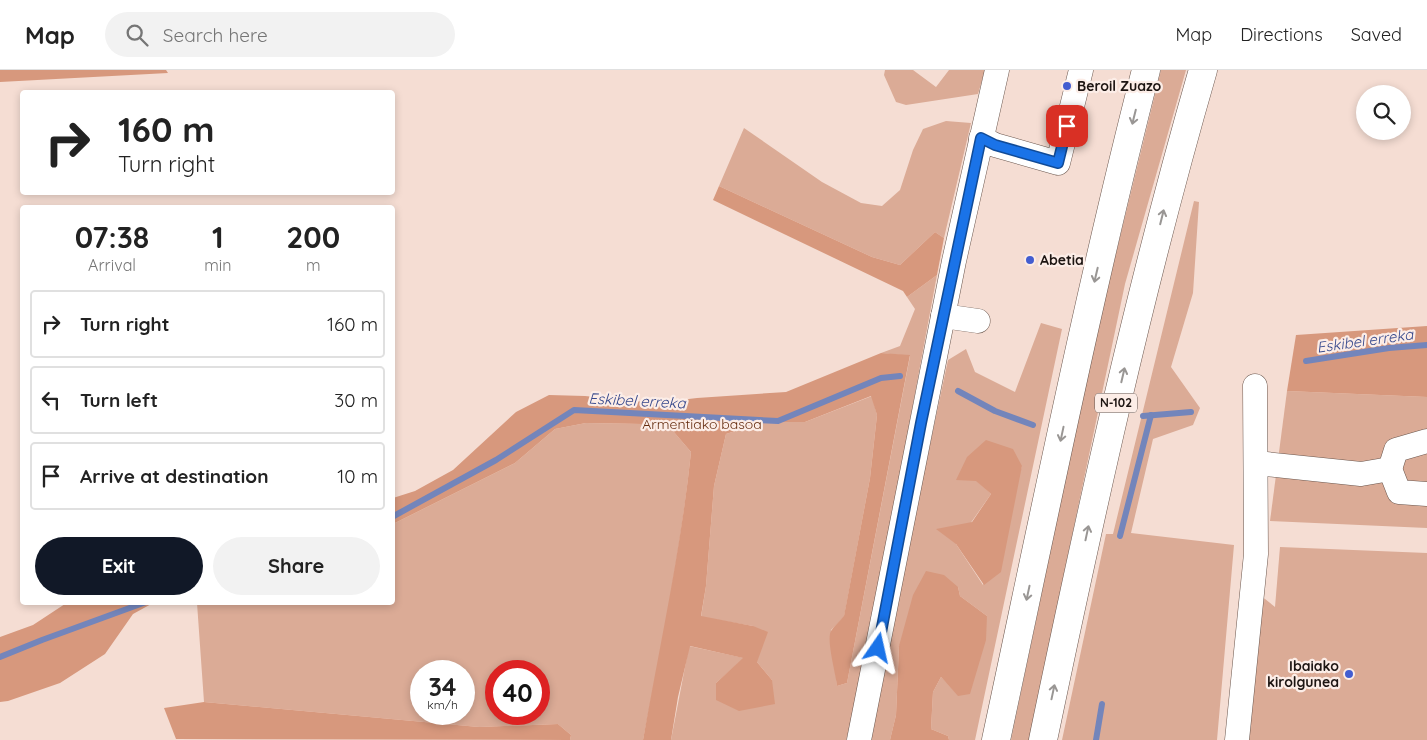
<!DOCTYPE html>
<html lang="en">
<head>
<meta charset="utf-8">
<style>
  :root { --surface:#fff; --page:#f2f2f2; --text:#222; --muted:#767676; --line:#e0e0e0; --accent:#111827 }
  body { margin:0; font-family:Quicksand,sans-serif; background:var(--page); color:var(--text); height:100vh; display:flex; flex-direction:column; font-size:19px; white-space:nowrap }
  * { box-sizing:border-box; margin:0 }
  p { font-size:16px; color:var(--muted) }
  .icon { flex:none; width:28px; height:28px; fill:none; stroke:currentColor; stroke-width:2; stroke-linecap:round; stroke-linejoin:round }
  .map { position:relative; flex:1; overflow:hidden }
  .details { position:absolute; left:20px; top:135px; width:375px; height:400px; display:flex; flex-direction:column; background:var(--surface); border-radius:5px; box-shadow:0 2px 8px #0003 }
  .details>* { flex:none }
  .hud { position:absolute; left:20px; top:20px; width:375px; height:105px; border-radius:5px; box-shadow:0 2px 8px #0003; background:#fff; color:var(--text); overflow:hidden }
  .controls { position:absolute; left:1356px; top:15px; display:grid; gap:10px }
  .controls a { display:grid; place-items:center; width:55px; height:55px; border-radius:50%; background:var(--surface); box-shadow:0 2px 8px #0003; font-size:25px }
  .speed { position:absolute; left:410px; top:590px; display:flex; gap:10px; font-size:25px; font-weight:700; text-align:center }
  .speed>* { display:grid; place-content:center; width:65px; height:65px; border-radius:50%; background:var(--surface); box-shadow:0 2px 8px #0003; line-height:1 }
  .speed small { font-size:12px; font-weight:400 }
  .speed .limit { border:8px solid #d22; background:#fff; color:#111 }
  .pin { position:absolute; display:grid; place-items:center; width:42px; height:42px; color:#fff; margin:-21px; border-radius:10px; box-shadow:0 2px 8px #0006 }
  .me { position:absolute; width:55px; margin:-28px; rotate:11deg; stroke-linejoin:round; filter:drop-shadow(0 0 4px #0008) }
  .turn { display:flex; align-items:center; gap:18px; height:105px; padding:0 15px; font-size:22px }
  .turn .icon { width:65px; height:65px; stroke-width:2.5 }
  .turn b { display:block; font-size:35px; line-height:42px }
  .eta { display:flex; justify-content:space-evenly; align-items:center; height:85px; text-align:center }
  .eta b { font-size:30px; font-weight:700; line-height:35px }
  .button { display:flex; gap:10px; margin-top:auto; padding:10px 15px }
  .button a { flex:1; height:58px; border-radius:30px; background:var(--accent); color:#fff; font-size:20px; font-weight:700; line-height:58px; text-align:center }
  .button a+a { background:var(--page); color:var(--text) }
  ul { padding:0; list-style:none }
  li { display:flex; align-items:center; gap:15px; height:68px; margin:0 10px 8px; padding:0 5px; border:2px solid var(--line); border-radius:5px }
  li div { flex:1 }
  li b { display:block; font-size:19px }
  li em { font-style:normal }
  header { display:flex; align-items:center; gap:30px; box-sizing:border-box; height:70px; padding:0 25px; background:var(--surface); border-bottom:1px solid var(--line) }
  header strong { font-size:24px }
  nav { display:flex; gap:28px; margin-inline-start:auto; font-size:18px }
  .search { width:350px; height:45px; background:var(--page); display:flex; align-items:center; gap:12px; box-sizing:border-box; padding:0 18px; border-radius:28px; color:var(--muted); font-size:19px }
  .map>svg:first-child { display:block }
</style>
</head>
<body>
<header>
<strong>Map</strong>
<div class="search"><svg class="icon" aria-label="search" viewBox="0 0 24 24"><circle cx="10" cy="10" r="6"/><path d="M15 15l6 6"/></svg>Search here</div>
<nav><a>Map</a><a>Directions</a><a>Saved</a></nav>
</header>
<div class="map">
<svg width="1427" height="670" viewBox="0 0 1427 670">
  <rect width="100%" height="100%" fill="#f5ddd3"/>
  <g fill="#dbab96" fill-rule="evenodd">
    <polygon points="885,0 913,0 936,17 949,0 985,0 978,24 906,35 896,32 884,5"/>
    <polygon points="1161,0 1186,0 1125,214 1029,670 1011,670 1093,277"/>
    <polygon points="946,51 971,53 944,168 935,162 900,195 872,187 719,116 744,58 822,112 861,133 882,136 900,120 913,80 923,59"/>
    <polygon points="1194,131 1199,132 1193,223 1171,297 1200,338 1193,355 1153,369 1131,463 1234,475 1217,670 1062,670 1106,464 1113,464"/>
    <polygon points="937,205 859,625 846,670 671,670 689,576 744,588 716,613 772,610 757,592 753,556 701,547 706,516 714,416 726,364 764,352 805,352 872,326 877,345 870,408 844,547 831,560 837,616 847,613 910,286 881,283 900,276 915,239 907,227"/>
    <path d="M1041 253 1062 259 975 670H949L948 666 931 659 933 622 941 607 958 625 987 546 960 526 958 517 899 576 896 645 890 670H869L900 516 948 290 966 279 975 302 1015 322ZM1022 396 983 515 956 474 991 424 977 411Z"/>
    <polygon points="1287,321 1427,327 1427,458 1270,451"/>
    <path d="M586 353 642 354 673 361 691 382C681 479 662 574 643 670H570L571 665 558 654 479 657 204 632 197 533 392 532 393 454 515 393 555 359ZM421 601H464V644H421ZM496 601H539V644H496Z"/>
    <polygon points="1280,477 1427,483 1427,670 1246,670 1260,525 1275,537"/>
  </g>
  <g fill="#d7987d">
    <polygon points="0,0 166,0 168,3 0,12"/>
    <polygon points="719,116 872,187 900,195 935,162 944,168 937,205 907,227 903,221 713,130"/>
    <polygon points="1427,256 1427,327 1287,321 1296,265"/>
    <path d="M881 283 910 285 847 613 837 616C836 604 826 570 831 561 834 556 840 551 844 546L870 408 877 345 871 326 805 352H764L726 364 714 416 706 516 701 546 753 556 768 562 757 592 772 610 775 634 739 641 716 630V613L743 588 690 576 678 627 671 670H643C660 574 681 479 691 382L673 361 642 354 586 353 555 359 515 393 393 454V428L415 421 453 400 516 342 549 325 585 326 655 333 697 328 786 322Z"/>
    <polygon points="986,370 1013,379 1022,396 1001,502 984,515 956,474 936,459 972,452 991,424 976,411 956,410 967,387"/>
    <polygon points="926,501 944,505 958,517 960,526 987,546 986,570 970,624 958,626 941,607 933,622 931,659 948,666 949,670 890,670 896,645 899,576 913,525"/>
    <polygon points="68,532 153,533 133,544 105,584 60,613 8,631 0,632 0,567 33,555"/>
    <polygon points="204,632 479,657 558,654 571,665 570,670 176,669 164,638"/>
  </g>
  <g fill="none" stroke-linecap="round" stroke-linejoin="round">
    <g stroke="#7385bb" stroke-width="6">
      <polyline points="1306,291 1389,278 1427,275"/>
      <polyline points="958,321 995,341 1033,355"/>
      <polyline points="1143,346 1191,342"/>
      <polyline points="392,447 496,390 574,340 778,351 881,308 900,306"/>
      <polyline points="1120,466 1151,345"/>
      <polyline points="0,587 42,570 146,532"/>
      <polyline points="1096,670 1102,634"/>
    </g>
    <g stroke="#6a564d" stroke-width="25">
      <g id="minor">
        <polyline points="981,68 995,75 1058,93 1081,0"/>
        <polyline points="943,246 978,251"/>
        <polyline points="1256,393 1361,404 1390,399 1399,422 1427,424"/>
        <polyline points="1390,399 1396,380 1427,371"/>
        <polyline points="859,670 954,191 997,0"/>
        <polyline points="1237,670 1256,484 1255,316"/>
      </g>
    </g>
    <g stroke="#6a564d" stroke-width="29">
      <g id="highway">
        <path d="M996 670C1044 446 1089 222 1146 0"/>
        <path d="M1043 670C1090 445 1139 221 1203 0"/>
      </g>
    </g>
    <use href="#minor" stroke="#fff" stroke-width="24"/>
    <use href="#highway" stroke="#fff" stroke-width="28"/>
  </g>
  <defs><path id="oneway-shaft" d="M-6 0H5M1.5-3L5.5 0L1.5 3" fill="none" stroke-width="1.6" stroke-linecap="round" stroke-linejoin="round" transform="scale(1.25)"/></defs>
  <g stroke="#999694">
    <use href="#oneway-shaft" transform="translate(1134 47) rotate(104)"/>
    <use href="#oneway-shaft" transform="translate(1162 147) rotate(-76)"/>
    <use href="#oneway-shaft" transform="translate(1096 205) rotate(103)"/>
    <use href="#oneway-shaft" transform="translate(1123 305) rotate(-77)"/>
    <use href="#oneway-shaft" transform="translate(1062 364) rotate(102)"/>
    <use href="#oneway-shaft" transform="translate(1087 463) rotate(-78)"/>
    <use href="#oneway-shaft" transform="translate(1028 523) rotate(102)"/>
    <use href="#oneway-shaft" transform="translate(1053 622) rotate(-78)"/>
  </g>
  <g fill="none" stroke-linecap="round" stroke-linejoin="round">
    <g stroke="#114b97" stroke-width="12">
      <polyline id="route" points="878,578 921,353 981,68 995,75 1058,93 1067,56"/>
    </g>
    <use href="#route" stroke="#1a73e8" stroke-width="9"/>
  </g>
  <g fill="#435dd0" stroke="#fcede7" stroke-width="2">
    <circle cx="1067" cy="16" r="5"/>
    <circle cx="1030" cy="190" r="5"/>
    <circle cx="1349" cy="604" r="5"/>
  </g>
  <g text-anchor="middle" stroke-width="4.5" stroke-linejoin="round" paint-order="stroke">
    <rect fill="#fcede7" stroke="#605652" stroke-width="1" x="1095" y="323.5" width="42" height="19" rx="4"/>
    <g font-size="12" font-weight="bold" fill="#1d1512">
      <text x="1116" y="337">N-102</text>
    </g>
    <g font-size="14" font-weight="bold" fill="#1d1512" stroke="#fcede7" text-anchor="start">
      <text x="1077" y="21">Beroil Zuazo</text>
      <text x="1040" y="195">Abetia</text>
      <text x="1339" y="601" text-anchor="end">Ibaiako<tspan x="1339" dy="16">kirolgunea</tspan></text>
    </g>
    <g font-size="14" fill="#652c0f" stroke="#fcede7">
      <text x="702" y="359">Armentiako basoa</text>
    </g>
    <g font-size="15" font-style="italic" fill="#36488c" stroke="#fcede7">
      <text transform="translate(1365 271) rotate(-8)" y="5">Eskibel erreka</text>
      <text transform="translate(637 331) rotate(3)" y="5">Eskibel erreka</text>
    </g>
  </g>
</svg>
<div class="controls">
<a><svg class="icon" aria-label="search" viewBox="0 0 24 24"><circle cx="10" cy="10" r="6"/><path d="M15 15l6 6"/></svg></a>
</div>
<div class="speed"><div>34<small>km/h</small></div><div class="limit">40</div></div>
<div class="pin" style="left:1067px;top:56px;background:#d93025"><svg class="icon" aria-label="arrive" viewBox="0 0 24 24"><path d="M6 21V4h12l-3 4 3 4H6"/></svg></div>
<svg class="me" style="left:878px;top:578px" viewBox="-20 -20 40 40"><path d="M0-17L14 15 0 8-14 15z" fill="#1a73e8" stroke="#fff" stroke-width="4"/></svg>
<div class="hud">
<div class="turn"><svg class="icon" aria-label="right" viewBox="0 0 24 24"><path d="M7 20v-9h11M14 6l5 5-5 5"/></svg><div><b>160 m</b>Turn right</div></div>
</div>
<section class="details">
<div class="eta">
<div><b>07:38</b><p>Arrival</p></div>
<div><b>1</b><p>min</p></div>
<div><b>200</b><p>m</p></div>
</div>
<ul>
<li><svg class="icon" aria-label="right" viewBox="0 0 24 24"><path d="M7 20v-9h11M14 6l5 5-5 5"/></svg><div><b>Turn right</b></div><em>160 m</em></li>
<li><svg class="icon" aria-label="left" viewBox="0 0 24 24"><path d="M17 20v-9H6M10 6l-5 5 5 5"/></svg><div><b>Turn left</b></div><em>30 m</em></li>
<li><svg class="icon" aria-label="arrive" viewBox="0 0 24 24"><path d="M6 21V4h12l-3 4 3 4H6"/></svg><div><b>Arrive at destination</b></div><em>10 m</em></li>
</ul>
<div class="button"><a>Exit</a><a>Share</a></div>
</section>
</div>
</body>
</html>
